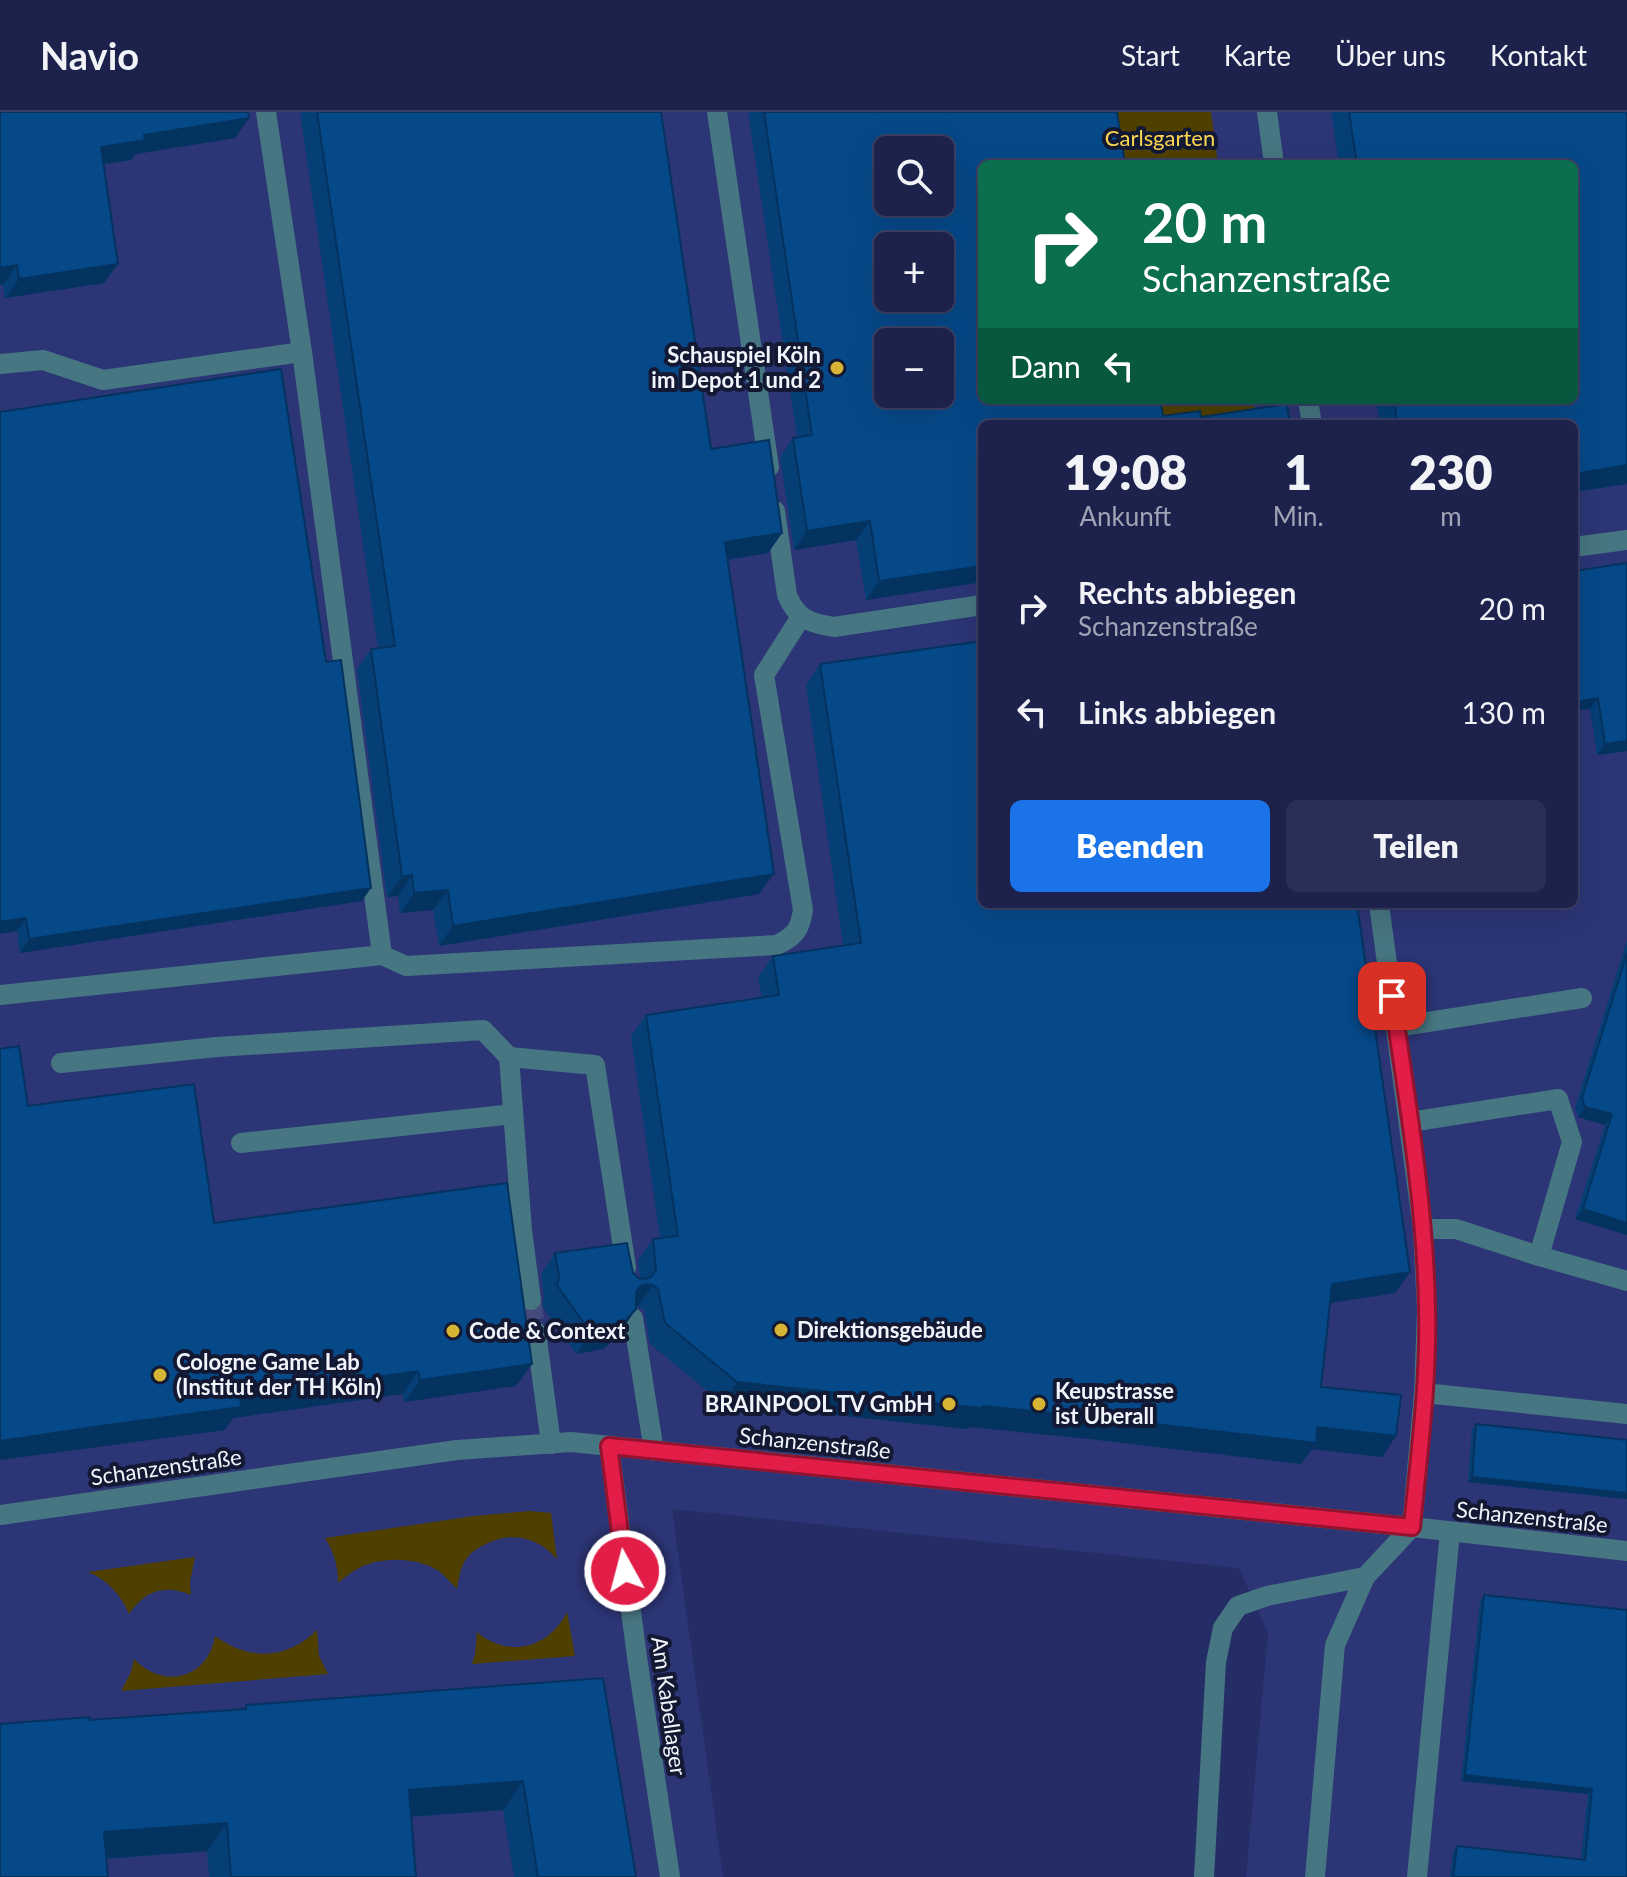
<!DOCTYPE html>
<html lang="de">
<head>
<meta charset="utf-8">
<style>
  :root { --surface:#1c224c; --page:#292f56; --text:#f1f3f6; --muted:#a0a4b5; --line:#3a3f64; --accent:#1a73e8 }
  body { margin:0; font-family:Lato,sans-serif; background:var(--page); color:var(--text); height:100vh; display:flex; flex-direction:column; font-size:30px; white-space:nowrap }
  * { box-sizing:border-box; margin:0 }
  p { font-size:26px; color:var(--muted) }
  .icon { flex:none; width:44px; height:44px; fill:none; stroke:currentColor; stroke-width:2; stroke-linecap:round; stroke-linejoin:round }
  .map { position:relative; flex:1; overflow:hidden }
  .details { position:absolute; left:978px; top:308px; width:600px; height:488px; display:flex; flex-direction:column; background:var(--surface); border-radius:12px; box-shadow:0 8px 32px #0002,0 0 0 2px var(--line) }
  .details>* { flex:none }
  .banner { position:absolute; left:978px; top:48px; width:600px; height:244px; border-radius:12px; box-shadow:0 8px 32px #0002,0 0 0 2px var(--line); background:#0b6e4f; color:#fff; overflow:hidden }
  .fabs { position:absolute; left:874px; top:24px; display:grid; gap:16px }
  .fabs a { display:grid; place-items:center; width:80px; height:80px; border-radius:12px; background:var(--surface); box-shadow:0 8px 32px #0002,0 0 0 2px var(--line); font-size:40px }
  .pin { position:absolute; display:grid; place-items:center; width:68px; height:68px; color:#fff; margin:-34px; border-radius:16px; box-shadow:0 4px 12px #0006 }
  .me { position:absolute; width:88px; margin:-44px; rotate:353deg; stroke-linejoin:round; filter:drop-shadow(0 0 6px #0008) }
  .turn { display:flex; align-items:center; gap:28px; height:168px; padding:0 32px; font-size:36px }
  .turn .icon { width:104px; height:104px; stroke-width:2.5 }
  .turn b { display:block; font-size:56px; line-height:68px }
  .then { display:flex; align-items:center; height:76px; padding:0 32px; background:#0003; gap:16px; font-size:30px }
  .eta { display:flex; justify-content:space-evenly; align-items:center; height:136px; text-align:center }
  .eta b { font-size:48px; font-weight:800; line-height:56px }
  .primary-button { display:flex; gap:16px; margin-top:auto; padding:16px 32px }
  .primary-button a { flex:1; height:92px; border-radius:12px; background:var(--accent); color:#fff; font-size:32px; font-weight:800; line-height:92px; text-align:center }
  .primary-button a+a { background:var(--page); color:var(--text) }
  ul { padding:0; list-style:none }
  li { display:flex; align-items:center; gap:24px; height:104px; padding:0 32px }
  li div { flex:1 }
  li b { display:block; font-size:30px }
  li em { font-style:normal }
  header { display:flex; align-items:center; gap:48px; box-sizing:border-box; height:112px; padding:0 40px; background:var(--surface); border-bottom:2px solid var(--line) }
  header strong { font-size:38px }
  nav { display:flex; gap:44px; margin-inline-start:auto; font-size:28px }
  .map>svg:first-child { display:block }
</style>
</head>
<body>
<header>
<strong>Navio</strong>
<nav><a>Start</a><a>Karte</a><a>Über uns</a><a>Kontakt</a></nav>
</header>
<div class="map">
<svg width="1627" height="1765" viewBox="0 0 1627 1765">
  <rect width="100%" height="100%" fill="#252d66"/>
  <path fill="#2c3576" fill-rule="evenodd" d="M0 0H1627V1765H1246L1268 1521 1239 1456 672 1397 723 1765H0ZM888 38H940V90H888ZM982 52H1574V288H982ZM888 134H940V186H888ZM888 230H940V282H888ZM982 312H1574V792H982Z"/>
  <g fill="#504000">
    <polygon points="1101,0 1211,0 1218,52 1109,52"/>
    <polygon points="1144,288 1253,288 1256,307 1148,312"/>
    <path d="M530 1399 551 1401 557 1447C539 1426 514 1419 488 1431 480 1435 472 1439 467 1446 460 1455 459 1466 457 1477 451 1471 445 1464 439 1459 417 1445 382 1444 359 1456 351 1460 344 1466 338 1471 338 1454 334 1440 325 1426L474 1404Z"/>
    <path d="M195 1445 190 1470 191 1483C165 1472 145 1478 129 1502 121 1483 108 1468 88 1460Z"/>
    <path d="M567 1500 575 1544 472 1552 475 1542 477 1520C509 1547 549 1536 567 1500Z"/>
    <path d="M317 1518 319 1544 328 1562 121 1579 131 1560 134 1547C163 1578 208 1567 215 1524 249 1549 287 1548 317 1518Z"/>
  </g>
  <g fill="none" stroke-linecap="round" stroke-linejoin="round">
    <polyline stroke="#444b7c" stroke-width="20" stroke-dasharray="20 10" stroke-linecap="butt" points="531,1188 536,1220"/>
    <g stroke="#467681" stroke-width="20">
      <polyline points="717,0 769,355"/>
      <polyline points="1267,0 1274,52"/>
      <polyline points="0,252 43,248 103,268 302,240"/>
      <polyline points="1308,288 1312,312"/>
      <path d="M775 399 787 483C797 507 809 511 834 515L982 493"/>
      <polyline points="1574,435 1627,428"/>
      <path d="M382 843 406 854 777 833C795 824 800 818 803 798L764 563 801 505"/>
      <polyline points="0,883 382,843 302,240 266,0"/>
      <polyline points="1396,915 1582,886"/>
      <polyline points="509,945 595,953 626,1155"/>
      <polyline points="61,951 217,935 483,918 509,945 522,1118 531,1188"/>
      <polyline points="1410,1010 1558,987 1572,1030 1539,1144"/>
      <polyline points="241,1031 513,1002"/>
      <polyline points="1423,1117 1456,1117 1539,1144 1627,1169"/>
      <polyline points="633,1206 654,1339"/>
      <polyline points="536,1220 551,1332"/>
      <polyline points="1424,1281 1627,1302"/>
      <polyline points="609,1334 638,1552 670,1765"/>
      <polyline points="0,1403 457,1338 571,1330 1412,1415 1627,1439"/>
      <polyline points="1204,1765 1216,1550 1223,1516 1238,1494 1267,1484 1365,1465 1412,1415 1424,1281 1427,1198 1423,1117 1379,792"/>
      <polyline points="1315,1765 1335,1533 1365,1465"/>
      <polyline points="1417,1765 1450,1420"/>
    </g>
  </g>
  <g fill="#053f76">
    <polygon points="0,0 235,26 136,42 131,48 103,52 118,152 104,171 5,186 3,173"/>
    <polygon points="300,0 661,0 711,337 782,421 768,441 728,448 759,782 439,834 433,798 400,801 398,784 387,785 357,557 371,537 378,536"/>
    <polygon points="748,0 1117,0 982,470 866,488 856,428 794,438 780,345 793,326 797,325"/>
    <polygon points="1331,0 1627,0 1627,372 1574,380 1574,312 1380,312 1376,288 1574,288 1574,52 1339,52"/>
    <polygon points="0,300 362,789 20,841 17,819"/>
    <polygon points="1627,451 1627,639 1597,643 1590,597"/>
    <polygon points="820,552 1410,1160 1395,1181 1330,1191 1321,1275 1382,1345 1312,1337 1301,1352 1090,1327 969,1315 968,1317 722,1291 650,1232 644,1198 636,1194 636,1197 622,1218 604,1237 576,1242 542,1194 544,1186 541,1162 555,1141 633,1161 640,1166 638,1148 653,1127 660,1126 631,924 646,903 762,886 758,865 773,844 843,833 806,573"/>
    <polygon points="1627,828 1627,1123 1575,1107 1605,1013 1578,1005 1575,996"/>
    <polygon points="28,994 214,1111 532,1252 516,1274 404,1290 403,1282 233,1306 225,1318 85,1336"/>
    <polygon points="1476,1312 1627,1328 1627,1387 1468,1370 1472,1318"/>
    <polygon points="1484,1483 1627,1498 1627,1765 1450,1765 1453,1740 1457,1734 1581,1747 1588,1682 1461,1669 1480,1489"/>
    <polygon points="603,1566 636,1765 514,1765 503,1698 411,1705 416,1765 209,1765 207,1739 107,1747 89,1608 243,1597 246,1593"/>
  </g>
  <g fill="#043360">
    <polygon points="249,6 235,26 136,42 131,48 87,55 101,35 144,23"/>
    <polygon points="118,152 104,171 5,186 19,167"/>
    <polygon points="17,153 3,173 0,173 0,156"/>
    <polygon points="1627,353 1627,372 1574,380 1574,362"/>
    <polygon points="870,409 856,428 794,438 807,419"/>
    <polygon points="782,421 768,441 711,450 725,430"/>
    <polygon points="982,454 982,470 866,488 879,469"/>
    <polygon points="1598,586 1590,597 1574,599 1574,590"/>
    <polygon points="1627,629 1627,639 1597,643 1605,632"/>
    <polygon points="774,762 759,782 439,834 453,814"/>
    <polygon points="412,763 398,784 387,785 402,765"/>
    <polygon points="371,776 362,789 20,841 29,827"/>
    <polygon points="448,778 433,798 400,801 414,781"/>
    <polygon points="26,806 17,819 0,822 0,810"/>
    <polygon points="1585,995 1612,1002 1605,1013 1578,1005"/>
    <polygon points="1583,1097 1627,1111 1627,1123 1575,1107"/>
    <polygon points="1410,1160 1395,1181 1317,1193 1332,1172"/>
    <polygon points="646,1172 653,1173 638,1194 632,1193 626,1195 640,1174"/>
    <polygon points="636,1197 622,1218 604,1237 576,1242 591,1221"/>
    <polygon points="532,1252 516,1274 404,1290 420,1268"/>
    <polygon points="418,1259 403,1282 233,1306 225,1318 0,1348 0,1329 240,1285"/>
    <polygon points="737,1270 983,1294 1317,1315 1396,1324 1382,1345 1312,1337 1301,1352 1090,1327 969,1315 968,1317 722,1291"/>
    <polygon points="1472,1365 1627,1381 1627,1387 1468,1370"/>
    <polygon points="1465,1663 1592,1677 1588,1682 1461,1669"/>
    <polygon points="523,1669 503,1698 389,1706 409,1678"/>
    <polygon points="227,1711 207,1739 85,1748 104,1720"/>
  </g>
  <g fill="#064989" stroke="#043360" stroke-width="2" fill-rule="evenodd">
    <polygon points="0,0 248,0 249,6 144,23 145,28 101,35 118,152 19,167 17,153 0,156"/>
    <polygon points="317,0 661,0 711,337 769,328 782,421 725,430 774,762 453,814 448,778 414,781 412,763 402,765 371,537 395,534"/>
    <path d="M764 0H1117L1125 52H982V288H1160L1163 304 1200 299 1201 305 1287 292 1290 312H982V454L879 469 870 409 807 419 793 326 812 323ZM888 38H940V90H888ZM888 134H940V186H888ZM888 230H940V282H888Z"/>
    <polygon points="1349,0 1627,0 1627,353 1574,362 1574,312 1397,312 1394,288 1574,288 1574,52 1357,52"/>
    <polygon points="281,257 326,550 341,548 371,776 29,827 26,806 0,810 0,300"/>
    <polygon points="1627,451 1627,629 1605,632 1598,586 1574,590 1574,459"/>
    <polygon points="982,529 982,792 1357,792 1410,1160 1332,1172 1321,1275 1401,1283 1396,1324 1317,1315 1316,1331 1105,1306 983,1294 982,1296 737,1270 665,1211 658,1177 653,1173 646,1172 640,1174 636,1180 636,1197 618,1216 591,1221 557,1173 559,1165 555,1141 627,1131 633,1161 638,1166 645,1167 651,1165 656,1158 653,1127 678,1124 646,903 779,883 773,844 861,831 820,552"/>
    <polygon points="1627,841 1627,1111 1583,1097 1612,1002 1585,995 1582,986"/>
    <polygon points="19,934 28,994 194,972 214,1111 507,1071 532,1252 420,1268 418,1259 240,1285 241,1295 101,1314 0,1329 0,937"/>
    <polygon points="1476,1312 1627,1328 1627,1381 1472,1365"/>
    <polygon points="1484,1483 1627,1498 1627,1765 1453,1765 1457,1734 1585,1748 1592,1677 1465,1663"/>
    <polygon points="603,1566 636,1765 538,1765 523,1669 409,1678 416,1765 231,1765 227,1711 104,1720 108,1765 0,1765 0,1612 90,1605 89,1608 246,1597 246,1593"/>
  </g>
  <g fill="none" stroke-linecap="round" stroke-linejoin="round">
    <g stroke="#92132f" stroke-width="20">
      <path id="route" d="M625 1459 609 1334 1412 1415C1419 1342 1429 1269 1427 1195 1425 1091 1407 988 1392 884"/>
    </g>
    <use href="#route" stroke="#e11d48" stroke-width="14"/>
  </g>
  <g fill="#d6b534" stroke="#141933" stroke-width="3">
    <circle cx="837" cy="256" r="8"/>
    <circle cx="781" cy="1218" r="8"/>
    <circle cx="453" cy="1219" r="8"/>
    <circle cx="160" cy="1263" r="8"/>
    <circle cx="949" cy="1292" r="8"/>
    <circle cx="1039" cy="1292" r="8"/>
  </g>
  <g text-anchor="middle" stroke-width="8" stroke-linejoin="round" paint-order="stroke">
    <g font-size="22" fill="#fcd752" stroke="#141933">
      <text x="1160" y="34">Carlsgarten</text>
    </g>
    <g font-size="22" font-weight="bold" fill="#f2f4fb" stroke="#141933" text-anchor="start">
      <text x="821" y="251" text-anchor="end">Schauspiel Köln<tspan x="821" dy="25">im Depot 1 und 2</tspan></text>
      <text x="797" y="1226">Direktionsgebäude</text>
      <text x="469" y="1227">Code &amp; Context</text>
      <text x="176" y="1258">Cologne Game Lab<tspan x="176" dy="25">(Institut der TH Köln)</tspan></text>
      <text x="1055" y="1287">Keupstrasse<tspan x="1055" dy="25">ist Überall</tspan></text>
      <text x="933" y="1300" text-anchor="end">BRAINPOOL TV GmbH</text>
    </g>
    <g font-size="22" fill="#f2f4fb" stroke="#141933">
      <text transform="translate(815 1331) rotate(6)" y="8">Schanzenstraße</text>
      <text transform="translate(166 1355) rotate(-8)" y="8">Schanzenstraße</text>
      <text transform="translate(1532 1405) rotate(6)" y="8">Schanzenstraße</text>
      <text transform="translate(669 1594) rotate(82)" y="8">Am Kabellager</text>
    </g>
  </g>
</svg>
<div class="fabs">
<a><svg class="icon" aria-label="search" viewBox="0 0 24 24"><circle cx="10" cy="10" r="6"/><path d="M15 15l6 6"/></svg></a>
<a>+</a>
<a>−</a>
</div>
<div class="pin" style="left:1392px;top:884px;background:#d93025"><svg class="icon" aria-label="arrive" viewBox="0 0 24 24"><path d="M6 21V4h12l-3 4 3 4H6"/></svg></div>
<svg class="me" style="left:625px;top:1459px" viewBox="-20 -20 40 40"><circle r="17" fill="#e11d48" stroke="#fff" stroke-width="3"/><path d="M0-11L8 9 0 5-8 9z" fill="#fff"/></svg>
<div class="banner">
<div class="turn"><svg class="icon" aria-label="right" viewBox="0 0 24 24"><path d="M7 20v-9h11M14 6l5 5-5 5"/></svg><div><b>20 m</b>Schanzenstraße</div></div>
<div class="then">Dann<svg class="icon" aria-label="left" viewBox="0 0 24 24"><path d="M17 20v-9H6M10 6l-5 5 5 5"/></svg></div>
</div>
<section class="details">
<div class="eta">
<div><b>19:08</b><p>Ankunft</p></div>
<div><b>1</b><p>Min.</p></div>
<div><b>230</b><p>m</p></div>
</div>
<ul>
<li><svg class="icon" aria-label="right" viewBox="0 0 24 24"><path d="M7 20v-9h11M14 6l5 5-5 5"/></svg><div><b>Rechts abbiegen</b><p>Schanzenstraße</p></div><em>20 m</em></li>
<li><svg class="icon" aria-label="left" viewBox="0 0 24 24"><path d="M17 20v-9H6M10 6l-5 5 5 5"/></svg><div><b>Links abbiegen</b></div><em>130 m</em></li>
</ul>
<div class="primary-button"><a>Beenden</a><a>Teilen</a></div>
</section>
</div>
</body>
</html>
